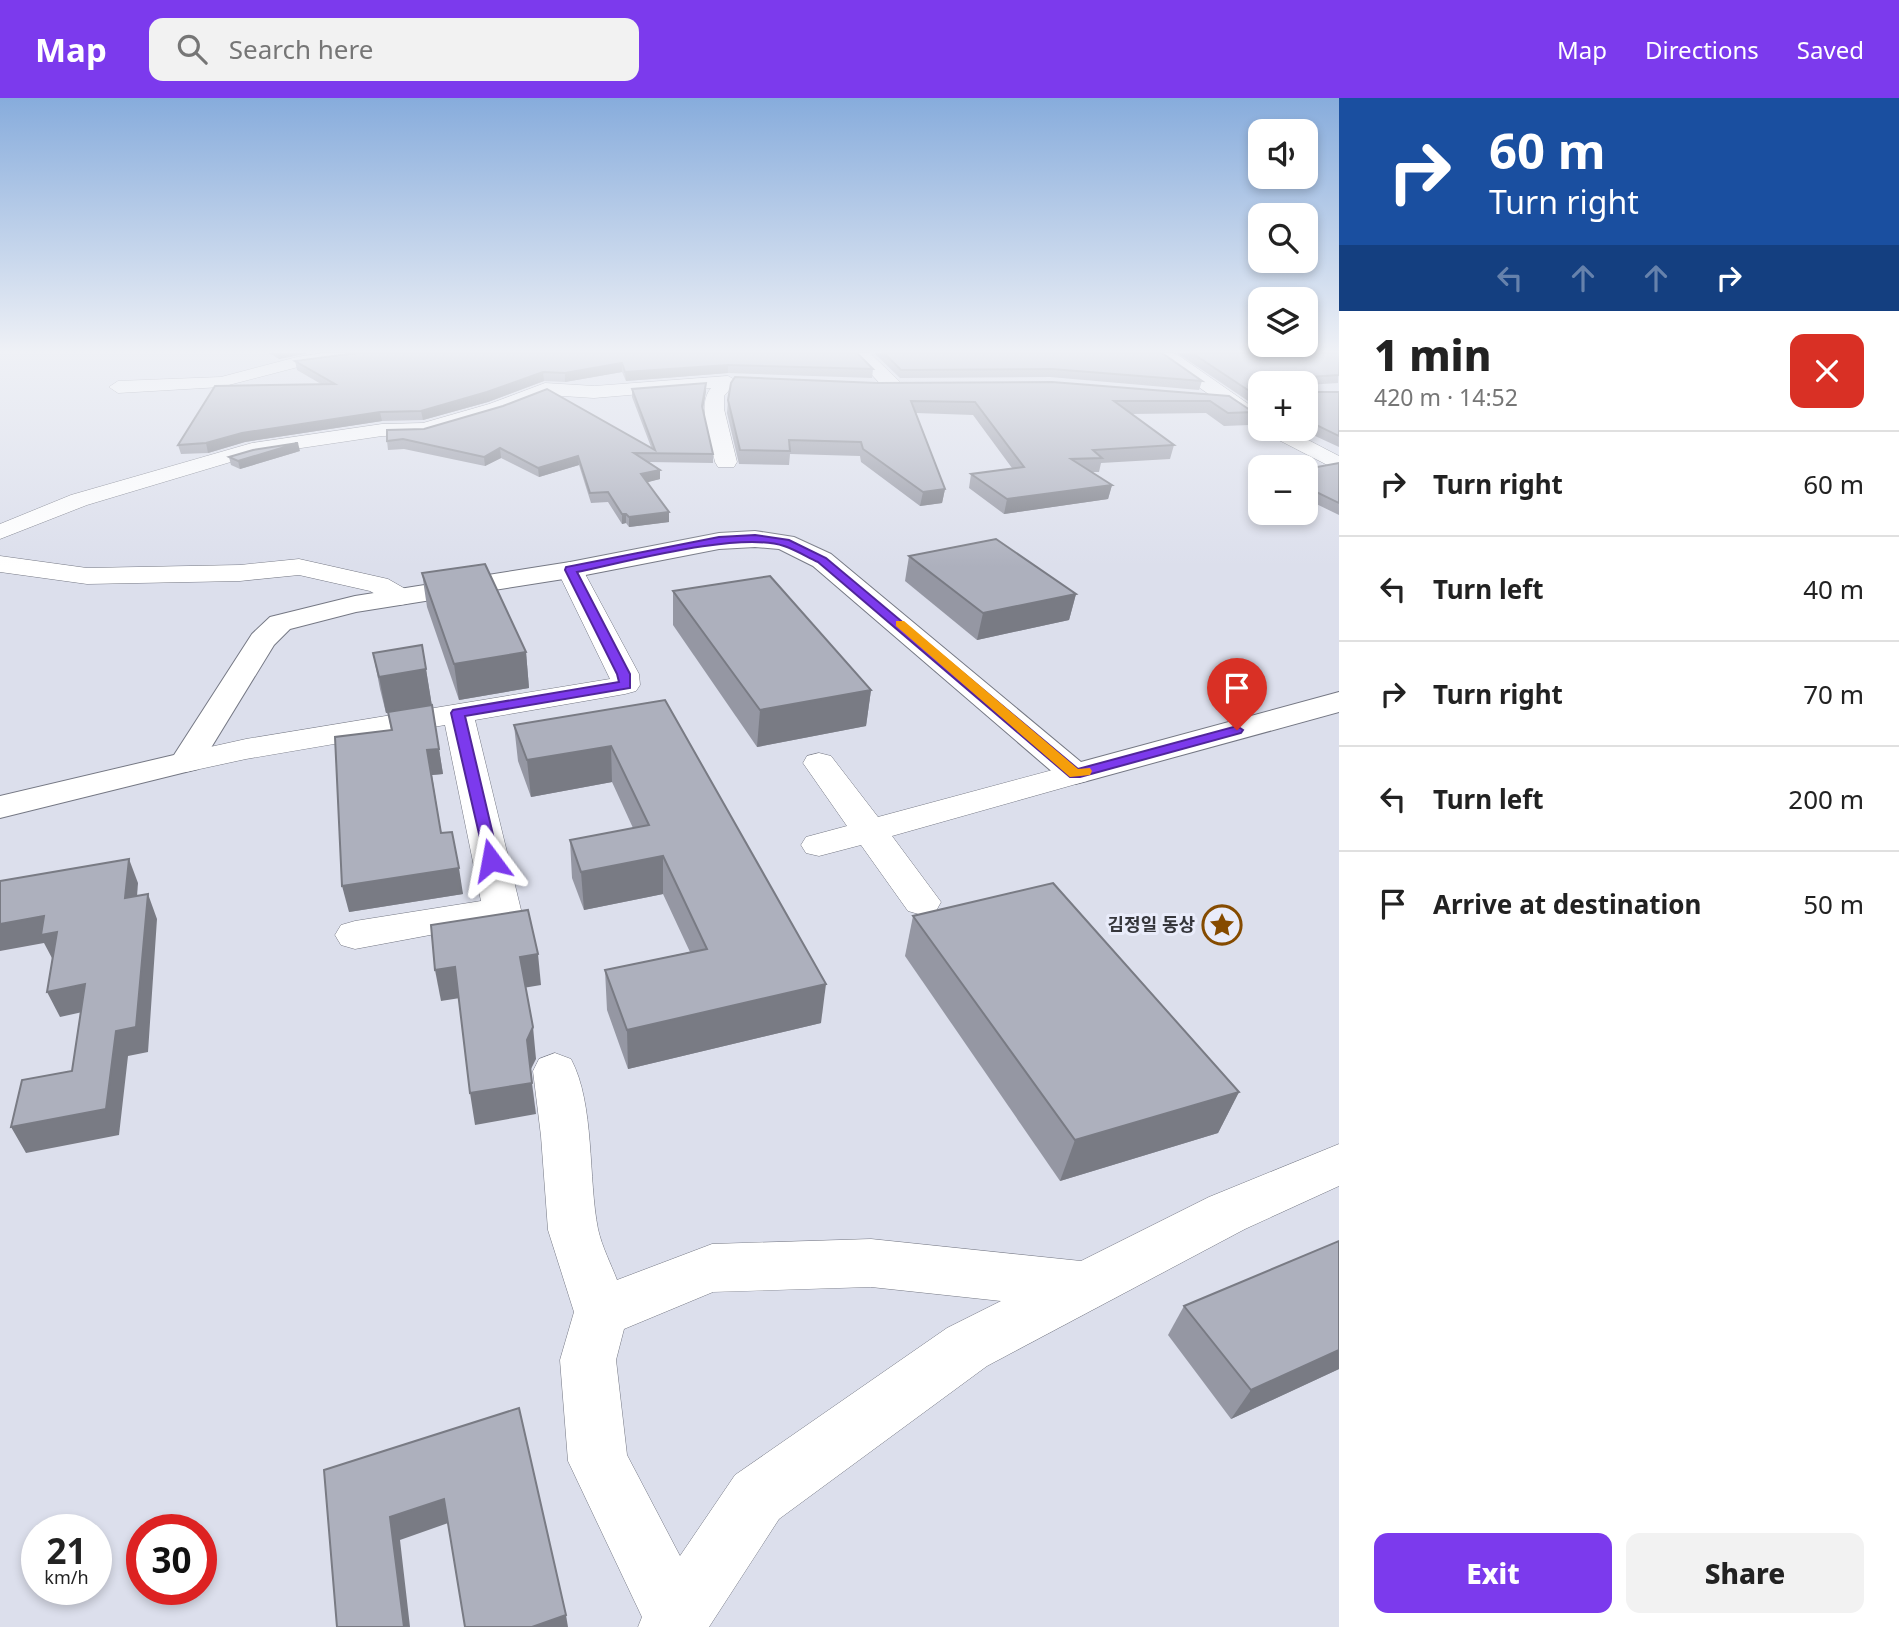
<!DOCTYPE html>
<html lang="en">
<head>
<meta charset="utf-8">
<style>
  :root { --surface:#fff; --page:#f2f2f2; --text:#222; --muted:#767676; --line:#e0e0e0; --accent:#7c3aed }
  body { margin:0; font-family:"Noto Sans","Noto Sans KR",sans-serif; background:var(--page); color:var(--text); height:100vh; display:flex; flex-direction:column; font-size:26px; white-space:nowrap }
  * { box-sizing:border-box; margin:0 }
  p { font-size:23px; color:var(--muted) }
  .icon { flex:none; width:38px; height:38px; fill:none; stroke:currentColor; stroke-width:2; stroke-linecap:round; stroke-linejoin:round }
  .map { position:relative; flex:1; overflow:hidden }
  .drawer { display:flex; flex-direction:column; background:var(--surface); width:560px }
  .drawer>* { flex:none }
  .top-card { background:#1a4fa0; color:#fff; overflow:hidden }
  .controls { position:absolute; left:1248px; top:21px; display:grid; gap:14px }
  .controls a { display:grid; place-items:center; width:70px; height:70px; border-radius:14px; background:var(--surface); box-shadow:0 4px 10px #0003; font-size:35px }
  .speed { position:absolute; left:21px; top:1416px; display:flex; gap:14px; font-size:35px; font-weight:700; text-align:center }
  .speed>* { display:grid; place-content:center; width:91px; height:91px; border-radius:50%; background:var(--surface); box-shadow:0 4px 10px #0003; line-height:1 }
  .speed small { font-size:18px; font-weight:400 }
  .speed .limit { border:10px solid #d22; background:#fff; color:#111 }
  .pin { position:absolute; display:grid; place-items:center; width:60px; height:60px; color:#fff; margin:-72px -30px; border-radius:50% 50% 50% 0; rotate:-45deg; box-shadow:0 0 7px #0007 }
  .pin .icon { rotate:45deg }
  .me { position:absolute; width:77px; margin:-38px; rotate:347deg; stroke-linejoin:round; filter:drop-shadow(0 0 5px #0008) }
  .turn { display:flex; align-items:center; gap:24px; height:147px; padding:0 35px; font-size:32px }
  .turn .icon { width:91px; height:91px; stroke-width:2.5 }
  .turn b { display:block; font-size:49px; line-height:60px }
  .lanes { display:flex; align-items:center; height:66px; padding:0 35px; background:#0003; justify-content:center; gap:35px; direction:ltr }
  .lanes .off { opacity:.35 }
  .round { display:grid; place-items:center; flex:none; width:74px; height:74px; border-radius:14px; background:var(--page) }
  .head { display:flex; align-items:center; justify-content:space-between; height:119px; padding:0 35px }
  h1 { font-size:42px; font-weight:800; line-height:52px }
  .cta { display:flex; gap:14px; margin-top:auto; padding:14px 35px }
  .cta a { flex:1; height:80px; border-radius:14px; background:var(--accent); color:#fff; font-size:28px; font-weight:800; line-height:80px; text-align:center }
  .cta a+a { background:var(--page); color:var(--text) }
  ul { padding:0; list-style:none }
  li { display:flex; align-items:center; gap:21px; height:105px; padding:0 35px; border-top:2px solid var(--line) }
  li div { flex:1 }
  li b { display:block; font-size:26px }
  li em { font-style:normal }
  header { display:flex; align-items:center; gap:42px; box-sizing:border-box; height:98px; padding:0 35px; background:var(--accent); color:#fff }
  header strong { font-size:33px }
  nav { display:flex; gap:38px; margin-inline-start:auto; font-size:24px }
  .search { width:490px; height:63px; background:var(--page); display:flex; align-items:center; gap:18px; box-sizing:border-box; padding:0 24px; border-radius:14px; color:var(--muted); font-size:26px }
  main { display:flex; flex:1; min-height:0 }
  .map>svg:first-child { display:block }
</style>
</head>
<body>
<header>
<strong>Map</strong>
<div class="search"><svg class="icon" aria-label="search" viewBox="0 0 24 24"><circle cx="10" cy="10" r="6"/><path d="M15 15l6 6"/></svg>Search here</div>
<nav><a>Map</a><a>Directions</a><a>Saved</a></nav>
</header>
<main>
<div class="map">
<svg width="1339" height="1529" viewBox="0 0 1339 1529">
  <rect width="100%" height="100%" fill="#dcdfec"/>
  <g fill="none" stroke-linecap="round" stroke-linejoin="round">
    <g stroke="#757884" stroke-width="1">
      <g id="minor">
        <polygon points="323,255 374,255 366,260 298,269 221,289 118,295 109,289 118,283 221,279 297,259"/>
        <polygon points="852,255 870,255 900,284 902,288 900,292 886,292"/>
        <polygon points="1150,255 1173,255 1181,259 1260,314 1260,329 1253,327"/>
        <path d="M728 278 737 283 724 298V311L737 364 734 369H718L715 364C711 343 696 308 711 290L594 300 547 297 503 314 424 337 382 338 254 357 87 407 0 441V426L71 397 252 345 382 326 423 325 489 306 545 285 594 288Z"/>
        <polygon points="1262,331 1287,331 1339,358 1339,373 1265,335"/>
        <polygon points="0,458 87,470 240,467 299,461 388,481 409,493 413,499 409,505 400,507 391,505 370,493 299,477 240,483 87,486 0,474"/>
        <polygon points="570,464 579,467 583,472 639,576 640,587 636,593 625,596 475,622 521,812 516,821 355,851 341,847 335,837 341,827 355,823 481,803 445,627 246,661 186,674 174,671 170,664 174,657 246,641 610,581 557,472 561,467"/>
        <polygon points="819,655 831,658 878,719 1075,666 1087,669 1092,676 1087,683 892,738 941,804 936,813 922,817 908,813 861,747 819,758 806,755 801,747 806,739 847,728 803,665 807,658"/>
        <path d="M555 955 571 961C595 1006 588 1081 598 1131 602 1149 611 1166 617 1182L712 1146 871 1141 1081 1163 1209 1099 1339 1046V1088L1245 1131 987 1268 779 1421 709 1529H638L642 1519 568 1363 560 1262 574 1214 548 1132 541 1038 533 973 539 961ZM871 1189 1001 1203 947 1230 735 1377 680 1458 627 1357 616 1262 624 1231 713 1194Z"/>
      </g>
    </g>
    <g stroke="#757884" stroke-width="2">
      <polygon id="tertiary" points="755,433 794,439 831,456 1081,664 1339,594 1339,614 1087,683 1075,686 1063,683 813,468 779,451 755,449 719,451 570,480 356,514 290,531 274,547 198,671 0,720 0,698 174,657 252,536 270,519 355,498 570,464 719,435"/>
    </g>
    <use href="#minor" fill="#fff" fill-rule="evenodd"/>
    <use href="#tertiary" fill="#fff" fill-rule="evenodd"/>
  </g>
  <g fill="#9597a3">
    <polygon points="269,255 308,255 279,261"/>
    <polygon points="356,255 873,271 872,280 728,275 626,283 622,274 565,284 544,283 488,304 423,322 382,323 245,344 208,355 181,356 178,347 321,286 297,272 295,263"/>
    <polygon points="874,255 1162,255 1202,283 1199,292 1050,279 900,280"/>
    <polygon points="1177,255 1339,255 1338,285 1308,287 1309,294 1339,294 1339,349 1300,331 1306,331 1306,285 1260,285 1260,311"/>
    <polygon points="632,291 706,293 703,311 713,356 713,365 649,364 660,372 660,381 647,384 669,424 629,429 626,425 622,426 608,404 591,405 579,367 539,379 501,360 485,368 404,351 388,352 387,343 387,332 651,349 632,299"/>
    <polygon points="1229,298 1253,314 1249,327 1224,328 1206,315 1131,316 1174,347 1170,361 1101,365 1099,374 1092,374 1112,387 1108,401 1004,416 969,390 971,376 1012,370 973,317 916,315 945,391 942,405 920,408 861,364 860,358 790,356 789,367 739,366 727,315 728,302"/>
    <polygon points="300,353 240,371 231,367 229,359"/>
    <polygon points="1339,365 1339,417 1306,401 1306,371"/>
    <polygon points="909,458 1076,496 1069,522 977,542 905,483"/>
    <polygon points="422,475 526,554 529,590 459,602 427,509"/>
    <polygon points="673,493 871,592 866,628 757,649 673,527"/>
    <polygon points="422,547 443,676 432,677 441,735 463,796 349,814 391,632 388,615 386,615 380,591 373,555"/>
    <polygon points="665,602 821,925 628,971 607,912 605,872 690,854 663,796 584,812 572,780 570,742 633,730 612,684 531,699 518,663 514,627"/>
    <polygon points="913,818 1239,994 1218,1035 1060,1083 905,858"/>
    <polygon points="1339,1143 1339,1271 1231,1321 1168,1237 1184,1208"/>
  </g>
  <g fill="#797b84">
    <polygon points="277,255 308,255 279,261"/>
    <polygon points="622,265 622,274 565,284 565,275"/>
    <polygon points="728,267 728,275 626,283 625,274"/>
    <polygon points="543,274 544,283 488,304 423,322 421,313"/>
    <polygon points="706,285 706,293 702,316 702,308"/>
    <polygon points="380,314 382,323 245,344 208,355 206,345 242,335"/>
    <polygon points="298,345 300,353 240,371 238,363"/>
    <polygon points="500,350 501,360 485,368 484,359"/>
    <polygon points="578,358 579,367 539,379 538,370"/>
    <polygon points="660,372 660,381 641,386 641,376"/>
    <polygon points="1112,387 1108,401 1004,416 1007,401"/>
    <polygon points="945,391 942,405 920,408 923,394"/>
    <polygon points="669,414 669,424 629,429 629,419"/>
    <polygon points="622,416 626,416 626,425 622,426"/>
    <polygon points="1076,496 1069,522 977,542 983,515"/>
    <polygon points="526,554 529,590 459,602 454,566"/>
    <polygon points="426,571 432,608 386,615 379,579"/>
    <polygon points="871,592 866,628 757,649 760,612"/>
    <polygon points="611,648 612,684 531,699 527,662"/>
    <polygon points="439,651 443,676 432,677 427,652"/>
    <polygon points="663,758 663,796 584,812 581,774"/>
    <polygon points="129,761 138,785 135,825 125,800"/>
    <polygon points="459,770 463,796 349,814 342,788"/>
    <polygon points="148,796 157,821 148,954 128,958 119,1037 26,1055 11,1029 116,933"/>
    <polygon points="44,818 57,834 53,862 44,845 0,853 0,826"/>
    <polygon points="538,856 541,887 523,890 520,859"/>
    <polygon points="455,869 460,900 441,903 435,872"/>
    <polygon points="85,886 96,911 60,919 47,894"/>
    <polygon points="826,886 821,925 628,971 627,932"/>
    <polygon points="533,929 536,961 530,973 527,942"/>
    <polygon points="532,985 536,1016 475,1027 470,995"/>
    <polygon points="1239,994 1218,1035 1060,1083 1075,1042"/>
    <polygon points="1339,1252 1339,1271 1231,1321 1251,1292"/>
    <polygon points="444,1401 451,1424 400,1442 410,1529 404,1529 390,1419"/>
    <polygon points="566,1517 568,1529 532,1529"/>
  </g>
  <g fill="#adb0bd" stroke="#797b84" stroke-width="2">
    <polygon points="356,255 857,255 873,271 728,267 625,274 622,265 565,275 543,274 487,294 421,313 380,314 242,335 206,345 178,347 215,288 335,286 295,263"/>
    <polygon points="884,255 1162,255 1202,283 1052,271 901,272"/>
    <polygon points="1192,255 1339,255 1339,277 1309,279 1306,281 1309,294 1339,294 1339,338 1306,322 1306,285 1260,285 1260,300"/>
    <polygon points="735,279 877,285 1052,284 1229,298 1253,314 1228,315 1210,303 1114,303 1174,347 1093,352 1102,360 1071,361 1112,387 1007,401 971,376 1024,369 975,304 911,303 945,391 923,394 863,351 861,344 789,342 790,353 740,352 728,302 731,285"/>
    <polygon points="706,285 702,308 713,356 634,355 660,372 641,376 669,414 629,419 626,416 622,416 608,394 590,395 578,358 538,370 500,350 484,359 403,341 387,343 387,332 424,331 503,308 547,291 655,352 632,291"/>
    <polygon points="298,345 238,363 229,359 253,352"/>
    <polygon points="1339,365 1339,405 1306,389 1306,371"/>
    <polygon points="996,441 1076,496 983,515 909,458"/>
    <polygon points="485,466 526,554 454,566 422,475"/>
    <polygon points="770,478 871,592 760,612 673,493"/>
    <polygon points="422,547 426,571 379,579 373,555"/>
    <polygon points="665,602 826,886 627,932 605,872 707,851 663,758 581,774 570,742 649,727 611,648 527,662 514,627"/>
    <polygon points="432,607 439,651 427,652 441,735 452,734 459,770 342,788 335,639 392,632 388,614"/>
    <polygon points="129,761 125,800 148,796 136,929 116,933 106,1011 11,1029 22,982 72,973 85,886 47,894 57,834 41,837 44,818 0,826 0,783"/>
    <polygon points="1053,785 1239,994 1075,1042 913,818"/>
    <polygon points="528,812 538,856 520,859 533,929 527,942 532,985 470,995 455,869 435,872 431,827"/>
    <polygon points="1339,1143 1339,1252 1251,1292 1184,1208"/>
    <polygon points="519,1310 566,1517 532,1529 465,1529 444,1401 390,1419 404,1529 337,1529 324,1372"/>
  </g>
  <linearGradient id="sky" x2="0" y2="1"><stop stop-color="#87acdc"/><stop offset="0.54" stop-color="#eff1f6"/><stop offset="1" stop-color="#eff1f6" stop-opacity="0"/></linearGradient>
  <rect width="1339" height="469" fill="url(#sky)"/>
  <path fill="#7c3aed" stroke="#51269a" stroke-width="2" d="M755 437 789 442 826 460 1078 671 1237 628 1243 632 1241 635 1080 679H1070L818 464C807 459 796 452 784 448 739 433 626 464 577 474L630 576V590L465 618 499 762 491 768 486 766 451 615 453 612 619 584 617 576 565 472 566 469 719 439Z"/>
  <polygon fill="#f59e0b" points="896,523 904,523 1078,671 1090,670 1092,673 1090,677 1070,679 896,528"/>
  <defs>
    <g id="sight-ring" transform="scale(2.0125)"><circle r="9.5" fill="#e9ecfa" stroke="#854b00" stroke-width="1.5"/><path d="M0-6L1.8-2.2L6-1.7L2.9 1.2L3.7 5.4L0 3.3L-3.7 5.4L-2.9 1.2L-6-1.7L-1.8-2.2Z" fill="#854b00"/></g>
  </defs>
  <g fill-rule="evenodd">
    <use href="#sight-ring" x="1222" y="827"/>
  </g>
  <g text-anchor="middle" stroke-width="6" stroke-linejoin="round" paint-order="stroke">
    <g font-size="18" font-weight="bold" fill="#35363b" stroke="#e9ecfa" text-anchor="end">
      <text x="1195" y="833">김정일 동상</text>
    </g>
  </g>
</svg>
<div class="controls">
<a><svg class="icon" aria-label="sound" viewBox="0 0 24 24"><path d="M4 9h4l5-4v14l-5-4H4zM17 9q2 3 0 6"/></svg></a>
<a><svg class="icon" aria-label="search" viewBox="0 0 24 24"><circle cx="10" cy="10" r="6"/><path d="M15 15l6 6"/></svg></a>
<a><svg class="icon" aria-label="layers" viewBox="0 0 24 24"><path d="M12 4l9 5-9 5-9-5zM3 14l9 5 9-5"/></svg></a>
<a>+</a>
<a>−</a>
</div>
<div class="speed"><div>21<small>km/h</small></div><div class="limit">30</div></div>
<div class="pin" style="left:1237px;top:632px;background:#d93025"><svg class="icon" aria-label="arrive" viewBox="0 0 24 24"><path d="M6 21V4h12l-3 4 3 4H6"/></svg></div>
<svg class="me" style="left:491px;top:762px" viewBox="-20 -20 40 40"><path d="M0-17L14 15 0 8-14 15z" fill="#7c3aed" stroke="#fff" stroke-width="4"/></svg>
</div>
<section class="drawer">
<div class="top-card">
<div class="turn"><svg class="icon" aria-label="right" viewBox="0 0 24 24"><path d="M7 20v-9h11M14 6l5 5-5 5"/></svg><div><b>60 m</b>Turn right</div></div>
<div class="lanes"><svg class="icon off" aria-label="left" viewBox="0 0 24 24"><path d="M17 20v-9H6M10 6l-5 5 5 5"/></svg><svg class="icon off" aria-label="ahead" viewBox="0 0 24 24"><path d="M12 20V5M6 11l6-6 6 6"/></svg><svg class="icon off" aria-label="ahead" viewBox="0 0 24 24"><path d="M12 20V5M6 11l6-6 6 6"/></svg><svg class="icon" aria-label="right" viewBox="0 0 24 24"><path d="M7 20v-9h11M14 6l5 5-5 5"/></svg></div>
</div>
<div class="head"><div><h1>1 min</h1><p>420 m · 14:52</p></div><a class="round" style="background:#d93025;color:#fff"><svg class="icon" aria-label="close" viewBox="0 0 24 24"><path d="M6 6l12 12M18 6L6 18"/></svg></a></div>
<ul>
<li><svg class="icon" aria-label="right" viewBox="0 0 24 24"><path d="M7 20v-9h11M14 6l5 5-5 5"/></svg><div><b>Turn right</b></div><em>60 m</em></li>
<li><svg class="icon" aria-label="left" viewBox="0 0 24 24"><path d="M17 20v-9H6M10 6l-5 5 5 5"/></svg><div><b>Turn left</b></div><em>40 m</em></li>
<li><svg class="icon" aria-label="right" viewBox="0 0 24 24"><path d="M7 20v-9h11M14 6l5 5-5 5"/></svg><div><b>Turn right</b></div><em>70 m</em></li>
<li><svg class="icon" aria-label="left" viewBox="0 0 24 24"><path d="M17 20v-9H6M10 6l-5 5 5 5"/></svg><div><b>Turn left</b></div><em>200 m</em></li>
<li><svg class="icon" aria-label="arrive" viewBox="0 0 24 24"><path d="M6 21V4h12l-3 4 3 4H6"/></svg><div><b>Arrive at destination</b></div><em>50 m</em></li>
</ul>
<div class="cta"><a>Exit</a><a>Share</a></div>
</section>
</main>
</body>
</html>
